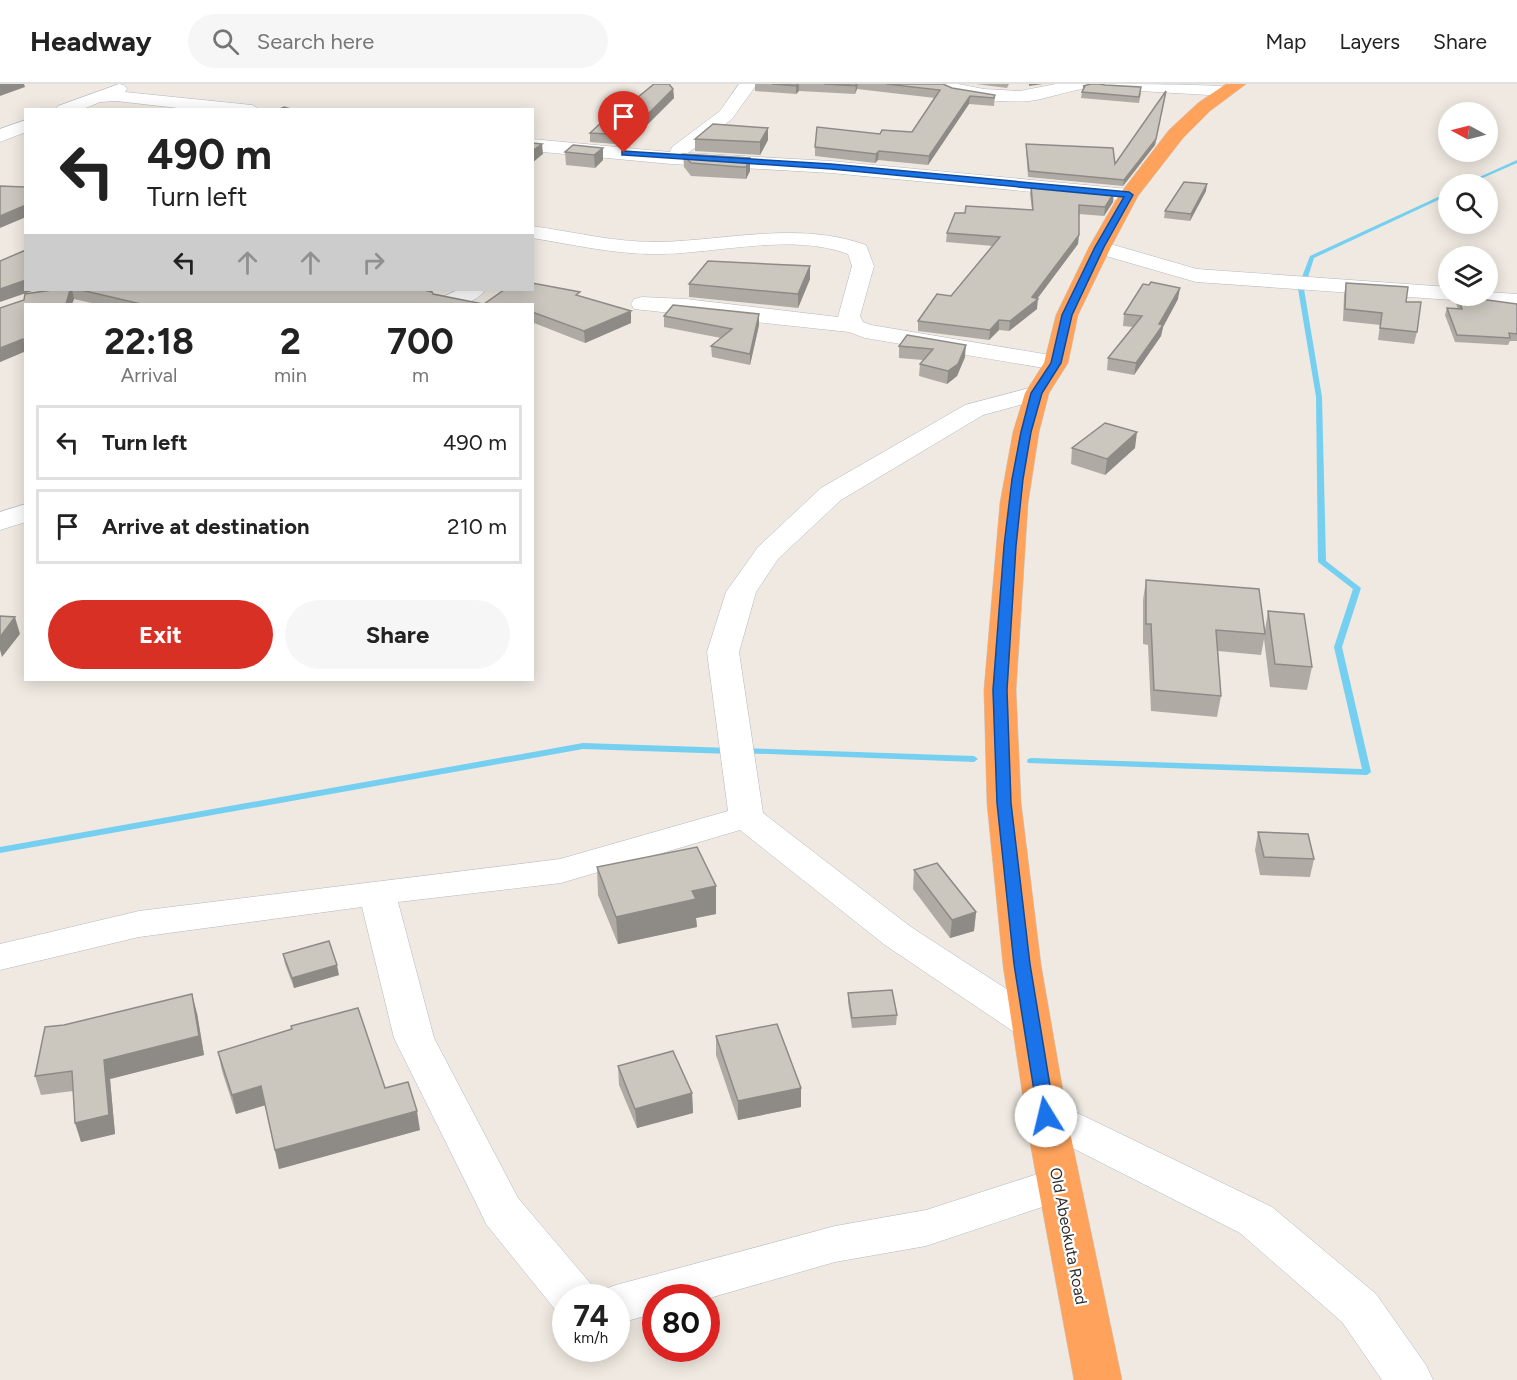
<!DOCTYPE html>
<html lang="en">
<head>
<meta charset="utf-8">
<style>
  :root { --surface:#fff; --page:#f6f6f6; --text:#222; --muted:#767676; --line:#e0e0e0; --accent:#d93025 }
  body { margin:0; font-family:Figtree,sans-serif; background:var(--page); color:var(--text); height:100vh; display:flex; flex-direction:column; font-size:22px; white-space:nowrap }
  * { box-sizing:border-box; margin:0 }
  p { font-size:20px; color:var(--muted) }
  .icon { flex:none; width:33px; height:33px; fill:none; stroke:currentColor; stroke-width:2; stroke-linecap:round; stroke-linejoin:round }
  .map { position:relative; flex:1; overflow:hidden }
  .side { position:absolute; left:24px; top:219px; width:510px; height:378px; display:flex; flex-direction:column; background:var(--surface); border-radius:0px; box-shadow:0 3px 15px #0003 }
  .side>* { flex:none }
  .guide { position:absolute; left:24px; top:24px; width:510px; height:183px; border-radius:0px; box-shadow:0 3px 15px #0003; background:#fff; color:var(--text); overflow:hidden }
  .needle { width:39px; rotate:277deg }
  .controls { position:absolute; left:1438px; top:18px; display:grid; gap:12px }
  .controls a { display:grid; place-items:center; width:60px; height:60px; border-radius:50%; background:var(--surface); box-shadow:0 3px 15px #0003; font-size:30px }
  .speed { position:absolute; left:552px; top:1200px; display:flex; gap:12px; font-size:30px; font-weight:700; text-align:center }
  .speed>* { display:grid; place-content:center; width:78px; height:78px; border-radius:50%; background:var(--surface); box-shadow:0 3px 15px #0003; line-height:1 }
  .speed small { font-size:15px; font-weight:400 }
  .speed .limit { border:9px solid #d22; background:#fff; color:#111 }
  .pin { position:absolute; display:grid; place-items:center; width:51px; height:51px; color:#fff; margin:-62px -26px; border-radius:50% 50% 50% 0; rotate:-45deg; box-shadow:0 0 6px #0007 }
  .pin .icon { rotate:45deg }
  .me { position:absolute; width:66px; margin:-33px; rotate:351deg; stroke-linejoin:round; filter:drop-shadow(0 0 4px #0008) }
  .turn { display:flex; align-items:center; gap:21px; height:126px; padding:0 24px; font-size:27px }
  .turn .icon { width:78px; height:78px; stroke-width:2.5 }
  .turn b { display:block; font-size:42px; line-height:51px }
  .lanes { display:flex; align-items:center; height:57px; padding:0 24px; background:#0003; justify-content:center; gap:30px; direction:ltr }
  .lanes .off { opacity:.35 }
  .eta { display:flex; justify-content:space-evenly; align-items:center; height:102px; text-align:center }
  .eta b { font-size:36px; font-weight:700; line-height:42px }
  .cta { display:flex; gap:12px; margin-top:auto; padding:12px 24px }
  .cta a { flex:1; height:69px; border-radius:36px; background:var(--accent); color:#fff; font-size:24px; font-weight:700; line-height:69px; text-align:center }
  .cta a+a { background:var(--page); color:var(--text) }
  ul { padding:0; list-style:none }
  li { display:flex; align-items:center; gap:18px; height:75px; margin:0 12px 9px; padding:0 12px; border:3px solid var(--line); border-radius:0px }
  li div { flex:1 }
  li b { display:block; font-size:22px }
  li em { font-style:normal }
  header { display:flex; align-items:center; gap:36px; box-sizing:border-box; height:84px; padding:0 30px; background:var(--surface); border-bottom:2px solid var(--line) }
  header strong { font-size:28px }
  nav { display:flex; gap:33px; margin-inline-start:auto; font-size:21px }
  .search { width:420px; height:54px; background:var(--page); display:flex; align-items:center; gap:15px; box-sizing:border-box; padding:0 21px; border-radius:33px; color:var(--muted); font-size:22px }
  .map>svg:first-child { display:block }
</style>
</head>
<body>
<header>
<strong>Headway</strong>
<div class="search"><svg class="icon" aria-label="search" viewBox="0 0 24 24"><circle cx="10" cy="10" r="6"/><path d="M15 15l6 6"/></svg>Search here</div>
<nav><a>Map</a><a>Layers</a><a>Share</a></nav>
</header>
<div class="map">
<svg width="1517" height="1296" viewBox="0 0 1517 1296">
  <rect width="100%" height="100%" fill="#efe9e1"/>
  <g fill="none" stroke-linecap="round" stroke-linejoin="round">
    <g fill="#75cff0" fill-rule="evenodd">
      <polygon points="1517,76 1517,79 1469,100 1464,100"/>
      <polygon points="1449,108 1449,111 1314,174 1308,193 1305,195 1302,193 1310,172"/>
      <polygon points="1301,203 1304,205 1322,313 1326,477 1361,504 1342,563 1371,688 1367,691 1028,679 1027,677 1028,675 1031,674 1362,685 1334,563 1353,505 1318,478 1316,313 1298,205"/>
      <polygon points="583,659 731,664 735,667 731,670 583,665 0,769 0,763"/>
      <polygon points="744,664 974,672 978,675 974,678 741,669 740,667 741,665"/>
    </g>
    <g stroke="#b4b7c1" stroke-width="1">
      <g id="street">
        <polygon points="119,0 124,1 127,5 125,8 252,21 261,26 195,26 116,17 100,18 81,26 55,26 58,22"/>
        <polygon points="739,0 757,0 732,35 688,69 831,77 1129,105 1136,107 1139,111 1136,115 1129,117 831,89 671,80 532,67 532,55 670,68 672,63 720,27"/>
        <path d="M935 0H958L984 5 1020 7 1056 0H1093L1090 4 1084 5C1065 7 1048 15 1029 17 1010 19 947 16 935 0Z"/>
        <path d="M1096 0C1135 0 1197 0 1232 3L1235 7 1232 11 1226 12 1105 5 1099 4Z"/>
        <polygon points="26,36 26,48 0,58 0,45"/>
        <path d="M532 142C575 148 618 159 660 158 729 156 799 137 866 161L874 182 860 232 863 238 871 241 1056 272 1064 274 1068 279 1064 284 1056 286 865 254 849 248 634 225 631 220 634 215 642 213 686 215 838 233 852 182 848 170C792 149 720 169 661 170 618 171 575 161 532 154Z"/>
        <polygon points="1100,157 1197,185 1449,203 1449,212 1488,212 1488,208 1517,210 1517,224 1452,216 1196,198 1092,168 1089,163 1092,158"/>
        <path d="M458 206H485C474 222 451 222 435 220L438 215Z"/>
        <polygon points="1037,302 1046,304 1049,309 1046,314 983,331 841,416 778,475 756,508 739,568 763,729 911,843 1045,930 1051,940 1045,950 1031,954 1017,950 885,861 740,746 561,799 398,818 434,954 518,1114 591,1200 597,1213 599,1207 616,1201 835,1142 926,1126 1059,1083 1075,1088 1081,1100 1075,1112 926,1162 835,1178 706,1215 656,1214 656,1229 616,1240 616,1214 566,1214 566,1231 557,1228 486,1140 480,1127 394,954 362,823 139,853 0,886 0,860 139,827 560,775 728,727 707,568 726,508 758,463 821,404 965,321"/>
        <polygon points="26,420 26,438 0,446 0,428"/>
        <polygon points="1046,1016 1061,1021 1272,1123 1376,1210 1426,1281 1433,1296 1382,1296 1342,1238 1240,1149 1031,1043 1025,1032 1031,1021"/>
      </g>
    </g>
    <g stroke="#c9c9c9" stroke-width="1">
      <polygon id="highway" points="1226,0 1246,0 1210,27 1183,54 1138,112 1111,163 1078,231 1068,279 1049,309 1039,348 1028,419 1016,606 1021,719 1041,881 1071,1053 1122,1296 1074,1296 1029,1053 1003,881 987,719 984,606 1000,419 1013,348 1025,309 1044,279 1056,231 1089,163 1119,111 1169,46 1198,19"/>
    </g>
    <use href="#street" fill="#fff" fill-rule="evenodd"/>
    <use href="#highway" fill="#ffa35c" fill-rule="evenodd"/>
  </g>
  <g fill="#afaba4">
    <polygon points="755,0 943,0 952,4 995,11 994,22 969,20 928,81 878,76 875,79 815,72 815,63 880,50 912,48 935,14 857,5 855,10 799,7 796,10 755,7"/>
    <polygon points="976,0 1009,0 1007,4"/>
    <polygon points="1083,2 1141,9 1139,19 1081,14"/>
    <polygon points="673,5 674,14 627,61 590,58 590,49 610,36"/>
    <polygon points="1165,13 1155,61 1123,102 1028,93 1026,66 1026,60 1115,80"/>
    <polygon points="768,44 768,56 760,71 695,67 695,55"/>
    <polygon points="603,64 603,76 595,84 566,81 565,68"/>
    <polygon points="683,70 750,74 750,87 746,95 691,92 684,83"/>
    <polygon points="1031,101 1113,118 1104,132 1079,130 1078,160 1037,215 1037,225 1009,247 999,246 989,256 918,247 918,237 951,212 993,162 946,158 947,149 965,129 1032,126 1030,110"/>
    <polygon points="1206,107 1190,137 1164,134 1165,127"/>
    <polygon points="810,182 810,195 798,224 689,213 689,200"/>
    <polygon points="1346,199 1406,218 1417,248 1414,260 1378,256 1380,241 1343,237 1344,211"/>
    <polygon points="1149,201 1178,215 1163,243 1161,252 1134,291 1107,286 1108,274 1133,243 1123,242 1124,230"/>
    <polygon points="52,206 424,206 432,208 433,210 483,220 96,220 74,215 72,220 26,220 26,267 0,278 0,224 24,216 25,210"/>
    <polygon points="580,212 631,239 585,259 534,239 532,220"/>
    <polygon points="1458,212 1517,220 1517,257 1510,257 1508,261 1455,258 1445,231 1447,224 1458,225 1456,219"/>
    <polygon points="664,232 759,241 750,281 712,273 711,262 721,254 664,243"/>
    <polygon points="907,251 965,273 957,292 947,300 919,292 920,280 923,276 899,274 899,262"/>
    <polygon points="1072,364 1135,364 1105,391 1071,380"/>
    <polygon points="1146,496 1265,546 1268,527 1312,583 1307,606 1270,603 1264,555 1261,571 1218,567 1221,612 1217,633 1151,627 1148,561 1143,560 1143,516"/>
    <polygon points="1258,748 1314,775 1310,793 1260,791 1255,766"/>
    <polygon points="597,783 716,802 716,830 696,834 697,843 618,860 598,811"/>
    <polygon points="914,786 976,828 974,847 950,854 913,805"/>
    <polygon points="283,870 339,891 294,904 285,880"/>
    <polygon points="848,909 897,931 896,941 852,944 848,918"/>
    <polygon points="197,929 204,971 110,995 115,1050 81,1058 73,1007 41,1011 35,992"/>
    <polygon points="716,952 801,1004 801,1023 738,1036 716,971"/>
    <polygon points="218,968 385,1004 420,1046 279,1085 265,1021 236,1030 222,987"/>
    <polygon points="618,982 692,1009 693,1029 637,1044 619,1001"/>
  </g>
  <g fill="#8e8b86">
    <polygon points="0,0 24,0 25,3 0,12"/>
    <polygon points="798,0 799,0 799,7 796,10 796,2"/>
    <polygon points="856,0 858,0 857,5 855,10"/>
    <polygon points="1029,0 1043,0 1029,2"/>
    <polygon points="673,5 674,14 627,61 627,51"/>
    <polygon points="1166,7 1155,61 1123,102 1124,96"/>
    <polygon points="970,12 969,20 928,81 929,72"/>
    <polygon points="768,44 768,56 760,71 760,58"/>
    <polygon points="542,60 543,70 532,79 532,67"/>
    <polygon points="603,64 603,76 595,84 594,71"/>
    <polygon points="879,67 878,76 875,79 876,70"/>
    <polygon points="750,74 750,87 746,95 746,83"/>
    <polygon points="1207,100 1206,107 1190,137 1191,130"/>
    <polygon points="1114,109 1113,118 1104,132 1105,123"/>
    <polygon points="26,121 26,133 0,144 0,132"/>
    <polygon points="1079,151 1078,160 1037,215 1038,215 1037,225 1009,247 1010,237 1032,213"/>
    <polygon points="810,182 810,195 798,224 798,210"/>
    <polygon points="26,196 26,206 35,206 0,218 0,205"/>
    <polygon points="1180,204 1178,215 1163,243 1161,252 1134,291 1136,279"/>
    <polygon points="70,206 72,206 74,215 72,220 66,220"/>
    <polygon points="533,227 534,239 532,240 532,228"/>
    <polygon points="631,227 631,239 585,259 584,247"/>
    <polygon points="759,230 759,241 750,281 750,270"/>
    <polygon points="999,236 999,246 989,256 990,246"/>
    <polygon points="23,255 26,267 0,278 0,264"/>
    <polygon points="966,261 965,273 957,292 947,300 948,287"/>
    <polygon points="1137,348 1135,364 1105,391 1107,375"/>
    <polygon points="15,533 20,550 2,573 0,566 0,553"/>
    <polygon points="716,802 716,830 696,834 697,843 618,860 616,833 692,807"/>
    <polygon points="976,828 974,847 950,854 952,836"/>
    <polygon points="337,881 339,891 294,904 292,894"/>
    <polygon points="192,910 197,929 204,971 110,995 115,1050 81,1058 75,1039 104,976"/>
    <polygon points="261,1002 266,1021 236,1030 232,1011"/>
    <polygon points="801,1004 801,1023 738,1036 738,1017"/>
    <polygon points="692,1009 693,1029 637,1044 635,1025"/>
    <polygon points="417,1027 420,1046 279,1085 275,1066"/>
  </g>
  <g fill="#cbc7bf" stroke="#8e8b86" stroke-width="1.5">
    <polygon points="654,0 669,0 673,5 627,51 590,49 604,36 610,36"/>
    <polygon points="772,0 798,0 796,2"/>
    <polygon points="824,0 856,0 856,2"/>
    <polygon points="886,0 943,0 952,4 995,11 994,14 970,12 929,72 879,67 876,70 815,63 817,43 880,50 882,46 912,48 940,6"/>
    <polygon points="1091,0 1099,0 1105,1 1141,3 1139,13 1082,8 1085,2 1083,2"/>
    <polygon points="1166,7 1156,55 1124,96 1029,87 1026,60 1113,64 1115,80"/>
    <polygon points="284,23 294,26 278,26"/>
    <polygon points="713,40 768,44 760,58 695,55"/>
    <polygon points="532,59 542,60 532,67"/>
    <polygon points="573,61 603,64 594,71 565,68"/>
    <polygon points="683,70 750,74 746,83 741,83 691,79"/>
    <polygon points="26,94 26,121 0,132 0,102 25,103"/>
    <polygon points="1184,98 1207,100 1191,130 1165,127"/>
    <polygon points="1031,101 1114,109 1105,123 1079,121 1079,151 1032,213 1038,215 1010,237 999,236 990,246 918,237 937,210 951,212 1000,153 947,149 955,129 965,129 966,122 1033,126"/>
    <polygon points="26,166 26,196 0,205 0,177"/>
    <polygon points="708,177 810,182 798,210 689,200"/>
    <polygon points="1151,198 1180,204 1159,240 1163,241 1136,279 1108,274 1142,232 1124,230 1143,200 1149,201"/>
    <polygon points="532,199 580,208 576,211 631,227 584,247 532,228 532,220 484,220 504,206 532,206"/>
    <polygon points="1346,199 1408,203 1406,218 1421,218 1417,248 1380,244 1382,229 1345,225"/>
    <polygon points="52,206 70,206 66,220 26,220 26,256 23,255 0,264 0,224 24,216 25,210"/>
    <polygon points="81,206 424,206 432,208 433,210 483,220 141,220"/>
    <polygon points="1458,212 1517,220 1517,250 1509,249 1510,254 1457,251 1447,224 1462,225"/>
    <polygon points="673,221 759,230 750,270 711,262 732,245 664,232"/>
    <polygon points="907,251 966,261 958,280 948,287 920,280 933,265 899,262"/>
    <polygon points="1105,339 1137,348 1107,375 1072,364"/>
    <polygon points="1146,496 1259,505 1265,550 1216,546 1221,612 1154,606 1151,540 1146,540"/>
    <polygon points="1268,527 1304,530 1312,583 1275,580"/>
    <polygon points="0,532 15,533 0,553"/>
    <polygon points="1258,748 1308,750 1314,775 1264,773"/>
    <polygon points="697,763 716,802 692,807 696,815 616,833 597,783"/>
    <polygon points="937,779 976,828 952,836 914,786"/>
    <polygon points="329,857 337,881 292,894 283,870"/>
    <polygon points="892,906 897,931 852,934 848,909"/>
    <polygon points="192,910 199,952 104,976 109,1031 75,1039 72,987 35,992 45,943 64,941"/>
    <polygon points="358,924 385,1004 408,998 417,1027 275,1066 261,1002 232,1011 218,968 292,945 291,942"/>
    <polygon points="777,940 801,1004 738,1017 716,952"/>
    <polygon points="673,967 692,1009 635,1025 618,982"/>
  </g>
  <polygon fill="#1a73e8" stroke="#114b97" stroke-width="1.5" points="622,67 831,80 1129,108 1133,111 1104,163 1072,231 1061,279 1042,309 1031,348 1023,395 1016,462 1007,606 1011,719 1030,880 1055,1032 1053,1036 1046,1038 1040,1036 1038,1032 1014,880 997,719 993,606 1004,462 1012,395 1021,348 1031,309 1051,279 1062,231 1095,163 1124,113 831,85 624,71 622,71"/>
  <g text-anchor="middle" stroke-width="4.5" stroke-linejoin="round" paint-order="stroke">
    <g font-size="16" fill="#2e2e2e" stroke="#fff">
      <text transform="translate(1069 1152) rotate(79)" y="6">Old Abeokuta Road</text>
    </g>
  </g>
</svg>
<div class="controls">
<a><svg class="needle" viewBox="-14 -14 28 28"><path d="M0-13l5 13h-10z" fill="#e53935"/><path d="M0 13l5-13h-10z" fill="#767676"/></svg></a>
<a><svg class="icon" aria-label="search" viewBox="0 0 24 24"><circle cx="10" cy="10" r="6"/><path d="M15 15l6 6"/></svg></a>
<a><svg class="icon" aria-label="layers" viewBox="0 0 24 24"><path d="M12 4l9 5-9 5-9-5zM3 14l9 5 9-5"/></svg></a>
</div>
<div class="speed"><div>74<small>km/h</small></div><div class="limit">80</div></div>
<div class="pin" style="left:624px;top:69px;background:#d93025"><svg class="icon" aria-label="arrive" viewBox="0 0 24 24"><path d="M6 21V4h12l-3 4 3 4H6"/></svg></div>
<svg class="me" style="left:1046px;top:1032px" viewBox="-20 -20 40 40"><circle r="19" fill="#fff"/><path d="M0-13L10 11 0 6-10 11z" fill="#1a73e8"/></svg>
<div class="guide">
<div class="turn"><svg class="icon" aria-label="left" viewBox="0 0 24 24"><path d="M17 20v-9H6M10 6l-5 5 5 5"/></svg><div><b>490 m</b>Turn left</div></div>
<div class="lanes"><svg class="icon" aria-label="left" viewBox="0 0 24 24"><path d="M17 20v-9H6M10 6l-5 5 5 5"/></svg><svg class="icon off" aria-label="ahead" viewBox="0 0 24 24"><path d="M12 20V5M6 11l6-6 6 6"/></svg><svg class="icon off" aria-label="ahead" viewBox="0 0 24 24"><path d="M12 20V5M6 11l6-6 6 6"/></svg><svg class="icon off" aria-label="right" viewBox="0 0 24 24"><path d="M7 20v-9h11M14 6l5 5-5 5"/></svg></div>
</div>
<section class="side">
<div class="eta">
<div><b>22:18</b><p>Arrival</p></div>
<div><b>2</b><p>min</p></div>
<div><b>700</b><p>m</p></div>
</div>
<ul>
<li><svg class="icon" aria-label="left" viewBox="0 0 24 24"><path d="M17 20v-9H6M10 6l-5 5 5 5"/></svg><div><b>Turn left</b></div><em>490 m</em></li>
<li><svg class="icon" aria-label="arrive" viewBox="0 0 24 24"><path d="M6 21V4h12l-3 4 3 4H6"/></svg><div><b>Arrive at destination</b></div><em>210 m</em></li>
</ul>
<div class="cta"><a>Exit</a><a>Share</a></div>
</section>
</div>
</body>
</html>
